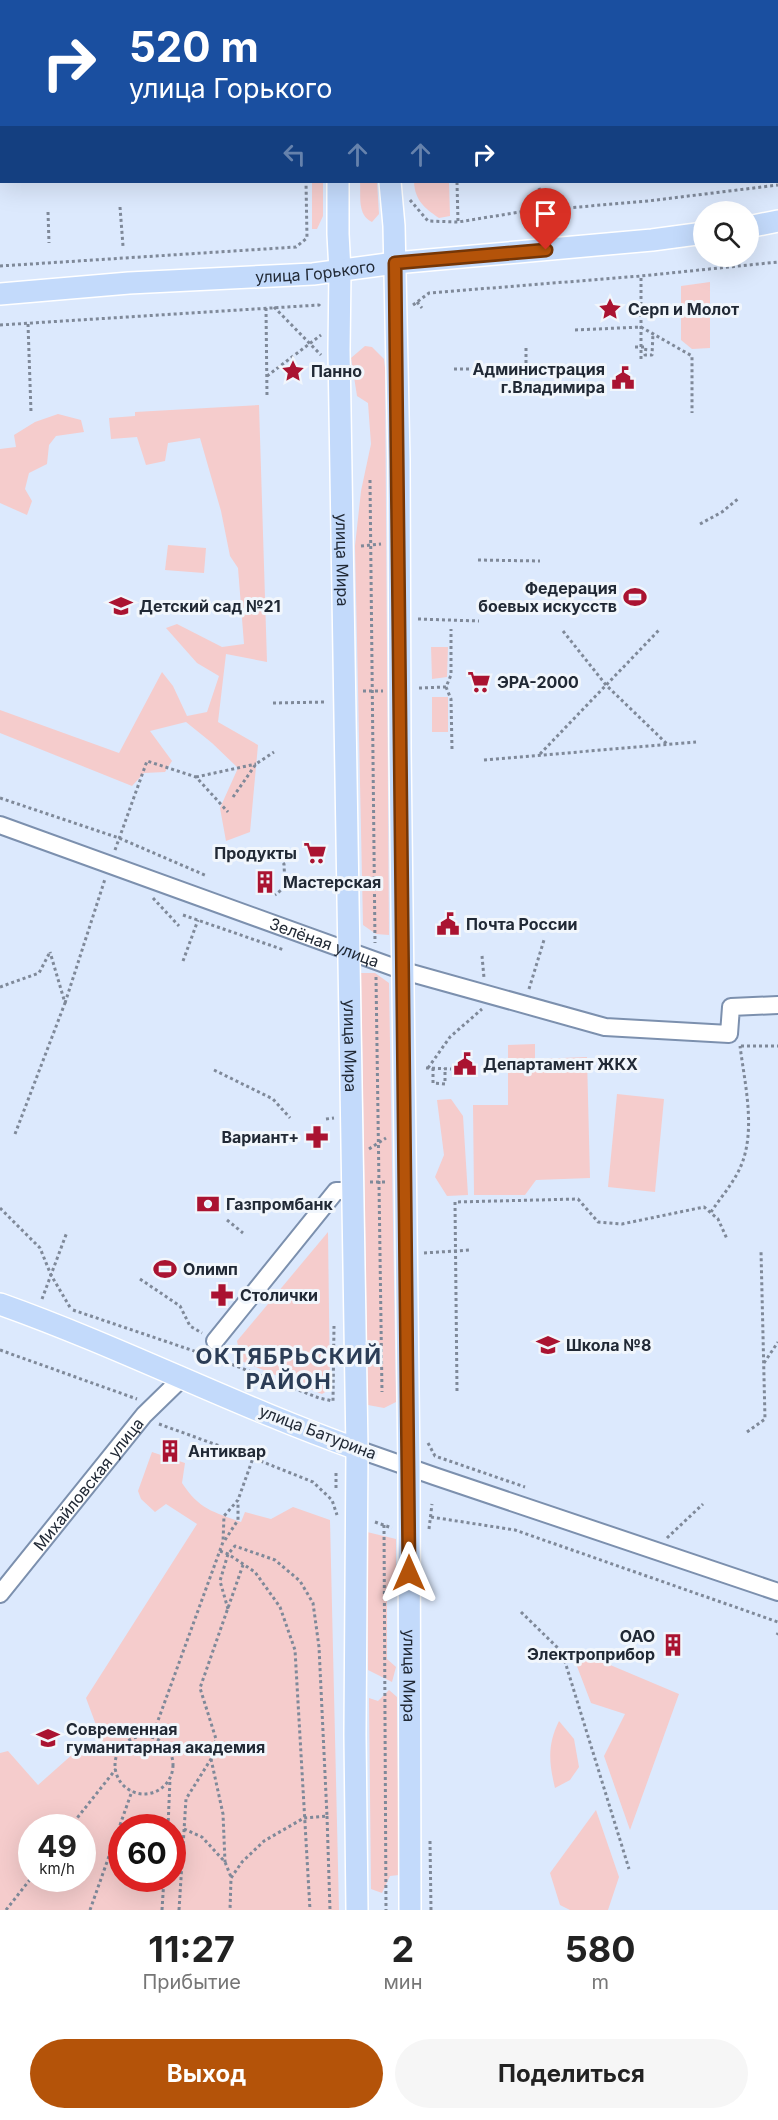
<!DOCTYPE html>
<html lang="ru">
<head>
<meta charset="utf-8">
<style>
  :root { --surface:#fff; --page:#f6f6f6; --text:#222; --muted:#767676; --accent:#b45309 }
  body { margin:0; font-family:Inter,sans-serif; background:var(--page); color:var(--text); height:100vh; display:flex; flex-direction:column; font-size:22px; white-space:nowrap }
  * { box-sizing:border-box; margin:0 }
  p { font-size:20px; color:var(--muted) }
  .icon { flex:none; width:33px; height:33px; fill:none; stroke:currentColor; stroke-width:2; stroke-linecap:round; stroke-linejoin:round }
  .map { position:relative; height:1910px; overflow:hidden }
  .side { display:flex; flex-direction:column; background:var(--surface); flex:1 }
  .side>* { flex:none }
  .hud { position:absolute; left:0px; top:0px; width:778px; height:183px; box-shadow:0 6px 24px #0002; background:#1a4fa0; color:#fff; overflow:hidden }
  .fabs { position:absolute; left:693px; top:201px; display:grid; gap:12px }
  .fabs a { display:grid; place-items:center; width:66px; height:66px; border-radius:50%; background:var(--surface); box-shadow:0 6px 24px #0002; font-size:30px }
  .speed { position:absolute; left:18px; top:1814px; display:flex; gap:12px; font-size:30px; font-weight:700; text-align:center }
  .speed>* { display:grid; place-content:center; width:78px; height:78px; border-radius:50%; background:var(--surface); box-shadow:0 6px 24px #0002; line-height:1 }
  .speed small { font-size:15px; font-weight:400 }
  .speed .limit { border:9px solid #d22; background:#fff; color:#111 }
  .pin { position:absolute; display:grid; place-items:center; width:51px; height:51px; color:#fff; margin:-62px -26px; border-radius:50% 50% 50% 0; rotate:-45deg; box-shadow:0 0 6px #0007 }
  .pin .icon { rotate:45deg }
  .me { position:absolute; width:66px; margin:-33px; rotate:0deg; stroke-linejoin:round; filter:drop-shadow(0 0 4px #0008) }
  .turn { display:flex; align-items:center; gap:21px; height:126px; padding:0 30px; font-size:27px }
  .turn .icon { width:78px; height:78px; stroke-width:2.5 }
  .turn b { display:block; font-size:42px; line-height:51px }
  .lanes { display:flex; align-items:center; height:57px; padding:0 30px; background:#0003; justify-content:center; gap:30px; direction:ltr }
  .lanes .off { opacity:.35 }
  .eta { display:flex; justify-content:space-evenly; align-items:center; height:102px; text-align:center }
  .eta b { font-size:36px; font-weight:700; line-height:42px }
  .action { display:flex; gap:12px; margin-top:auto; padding:12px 30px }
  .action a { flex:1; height:69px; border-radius:36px; background:var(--accent); color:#fff; font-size:24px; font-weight:700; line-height:69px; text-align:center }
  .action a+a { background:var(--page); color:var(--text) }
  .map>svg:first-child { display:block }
</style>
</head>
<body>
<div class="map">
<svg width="778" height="1910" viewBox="0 0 778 1910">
  <rect width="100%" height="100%" fill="#dce9fd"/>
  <g fill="#f5cccc" fill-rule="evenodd">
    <polygon points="312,182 323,182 323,216 317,229 312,229"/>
    <path d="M360 182H377L379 214 372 222C357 215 361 196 360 182Z"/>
    <path d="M414 182H449L450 216 439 218C424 208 415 200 414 182Z"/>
    <polygon points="710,282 710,348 692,349 681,340 681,286"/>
    <polygon points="365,346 372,347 384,359 385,368 389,935 376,934 363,925 355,546 361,491 371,444 368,403 357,396 351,358"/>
    <polygon points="259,405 267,662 226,654 218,722 258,745 250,832 226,841 220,808 238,768 212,743 186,722 150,731 172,761 165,772 144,773 132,786 0,733 0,710 119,753 162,672 173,686 187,716 207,712 219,676 197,663 166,628 177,624 222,647 244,644 238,568 230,556 221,511 200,438 168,443 165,461 146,465 137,437 111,439 109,418 135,416 135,412"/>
    <polygon points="58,414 81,420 84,432 56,436 49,445 47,464 29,473 25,489 32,501 27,515 0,503 0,449 16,447 14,435 35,422"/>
    <polygon points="168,545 206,548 204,573 165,570"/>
    <polygon points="431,647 448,647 447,677 432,679"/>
    <rect x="432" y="697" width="16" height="35"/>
    <polygon points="361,973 375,973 389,983 396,1402 384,1408 368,1405"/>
    <polygon points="535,1044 535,1059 587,1057 590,1178 536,1180 525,1195 474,1195 473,1105 508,1105 508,1045"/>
    <polygon points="617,1094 664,1099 655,1192 608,1187"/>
    <polygon points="451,1099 463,1116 468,1195 447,1196 435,1177 444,1155 437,1100"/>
    <polygon points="328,1232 330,1389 322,1394 241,1361 237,1341"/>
    <path d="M152 1452 185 1463 182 1483C199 1509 213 1512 241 1522L245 1512 271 1519 293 1507 330 1520 339 1910H0V1753L8 1751 38 1785 83 1745 93 1750 102 1741 86 1698 197 1524 166 1504 155 1512 141 1499 138 1491ZM32 1827H82V1878H32ZM122 1827H172V1878H122Z"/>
    <polygon points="367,1532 396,1539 396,1583 387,1595 387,1659 396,1667 392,1682 368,1670"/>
    <polygon points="570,1648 679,1694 630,1830 604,1756 625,1714 591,1703"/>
    <polygon points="389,1690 397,1697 399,1875 390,1876 382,1893 371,1889 369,1698 378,1701"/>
    <path d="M559 1721 574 1739 579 1767 570 1780 555 1788C549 1763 547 1745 559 1721Z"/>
    <polygon points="596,1810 619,1877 608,1910 570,1910 560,1905 550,1873"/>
  </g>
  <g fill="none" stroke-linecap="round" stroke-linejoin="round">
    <g stroke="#7c90ae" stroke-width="20">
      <g id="minor">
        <path id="s1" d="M0 825 404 971 605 1027 729 1034 731 1007 778 1005"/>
        <polyline points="215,1341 336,1191 353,1191"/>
        <polyline points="357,1449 434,1476 778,1592"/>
        <path id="s2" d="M0 1594 144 1415 182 1378"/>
      </g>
    </g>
    <g stroke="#fff" stroke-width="24">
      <g id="major">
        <polyline points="373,0 373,2"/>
        <polyline points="349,2 349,0"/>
        <path id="s3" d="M338 182V234L340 271 339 350 357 1449 355 1735 357 1910"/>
        <path id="s4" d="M390 182 394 226 399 460 400 749 409 1467 410 1910"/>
        <polyline points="748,227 778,221"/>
        <path id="s5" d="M0 294 129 283 313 274 395 263 652 240 704 233"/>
        <path d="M0 1304C121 1347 236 1406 357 1449"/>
      </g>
    </g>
    <g stroke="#7f8999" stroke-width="3" stroke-dasharray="3 3" stroke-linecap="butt">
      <polyline points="394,0 394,2"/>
      <polyline points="448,0 448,2"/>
      <polyline points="306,2 306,0"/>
      <polyline points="750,2 750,0"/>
      <polyline points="457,182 458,222"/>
      <polyline points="539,188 542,198 552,209"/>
      <polyline points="410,200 428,221 458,222 520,212 648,201 778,185"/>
      <polyline points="120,207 123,246"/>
      <polyline points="48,212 49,243"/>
      <polyline points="0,266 296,247 307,238 306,182"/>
      <polyline points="417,302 422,308"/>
      <polyline points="413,305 429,293 641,276 778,262"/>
      <polyline points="274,307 321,355"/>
      <polyline points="266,308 267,396"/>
      <polyline points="28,324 31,412"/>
      <polyline points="0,325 319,305 321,307"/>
      <polyline points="575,330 641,327 692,356 692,413"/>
      <polyline points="635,347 646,347 645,355 652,355 653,333"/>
      <polyline points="641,359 641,276"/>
      <polyline points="454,369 526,369 526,348"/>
      <polyline points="267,376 321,335"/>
      <polyline points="370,480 375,943"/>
      <polyline points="700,524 722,512 739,498"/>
      <polyline points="361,546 381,544"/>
      <polyline points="478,560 540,561"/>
      <polyline points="418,619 479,621"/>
      <polyline points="563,631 606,685 667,744"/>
      <polyline points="446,687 451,699 452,749"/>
      <polyline points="419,688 446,687 451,675 451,629"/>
      <polyline points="363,691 383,691"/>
      <polyline points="273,703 326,702"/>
      <polyline points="540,754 659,630"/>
      <polyline points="484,760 696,742"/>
      <polyline points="196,777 256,764"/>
      <polyline points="233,797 256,764 274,752"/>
      <polyline points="0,798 119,838 207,876"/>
      <polyline points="115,850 147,761 196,777 228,812"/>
      <polyline points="275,854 284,864 285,887 275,895"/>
      <polyline points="153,898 179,926"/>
      <polyline points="183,915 284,950"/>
      <polyline points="482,956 484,978"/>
      <polyline points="183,961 198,920"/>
      <polyline points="376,977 382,1392"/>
      <polyline points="0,987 39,973 50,952"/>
      <polyline points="529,989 544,940"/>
      <polyline points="65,1003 105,879"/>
      <polyline points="741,1046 778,1046"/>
      <polyline points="426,1068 451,1069"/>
      <polyline points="428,1068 450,1037 482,1009"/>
      <polyline points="433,1068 433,1083 445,1084 445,1068"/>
      <polyline points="214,1070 273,1099 290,1118"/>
      <polyline points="326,1119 334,1118"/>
      <polyline points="15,1134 65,1003 50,952"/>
      <polyline points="369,1149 386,1138"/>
      <polyline points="370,1182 387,1182"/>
      <polyline points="0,1208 40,1248 51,1275 71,1309"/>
      <path d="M711 1212C719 1200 730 1187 737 1174 758 1137 745 1086 740 1046"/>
      <polyline points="227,1220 243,1233"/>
      <polyline points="424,1253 470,1250"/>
      <polyline points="140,1279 180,1306 190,1326 202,1333"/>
      <polyline points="42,1299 67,1232"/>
      <polyline points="73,1310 203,1354"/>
      <polyline points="0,1350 137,1399"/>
      <polyline points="215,1358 319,1398 333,1401 334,1326"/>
      <polyline points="764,1363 778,1342"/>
      <polyline points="457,1391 455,1202 578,1199 598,1222 622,1224 704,1207 718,1219 727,1239"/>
      <polyline points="159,1424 253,1458 313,1482 332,1500 337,1515"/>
      <polyline points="747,1432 765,1419 761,1251"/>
      <polyline points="428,1443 435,1456 525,1487"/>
      <polyline points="336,1473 336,1488"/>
      <polyline points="431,1517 515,1530 778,1622"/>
      <polyline points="375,1522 392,1528"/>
      <polyline points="384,1525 386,1910"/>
      <polyline points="429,1529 432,1504"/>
      <polyline points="667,1538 703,1504"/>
      <polyline points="225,1540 238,1520 238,1502"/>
      <polyline points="220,1551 228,1554 255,1572 280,1607 295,1650 310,1910"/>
      <polyline points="228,1609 220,1581 228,1554 235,1546 275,1560 300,1581 313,1603 319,1647 327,1816 304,1818 264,1841 242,1862 231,1878 230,1910"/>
      <polyline points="521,1612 562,1652 629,1869"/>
      <polyline points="777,1635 778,1633"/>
      <circle cx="144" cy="1765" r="29"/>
      <polyline points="152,1737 223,1542 224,1516 238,1500 253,1458"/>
      <polyline points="211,1759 223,1814 225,1862"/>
      <polyline points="327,1816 330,1910"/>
      <polyline points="70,1827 116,1769"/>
      <polyline points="168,1827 170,1779"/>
      <polyline points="184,1829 202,1837 225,1862 231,1877"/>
      <polyline points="430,1841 431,1910"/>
      <polyline points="6,1910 32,1877"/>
      <polyline points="90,1910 132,1791"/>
      <polyline points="162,1910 164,1878"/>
      <polyline points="179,1910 186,1799 211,1759 216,1739 200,1688 243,1565"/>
    </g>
    <use href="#minor" stroke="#fff" stroke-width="16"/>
    <use href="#major" stroke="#c3dafb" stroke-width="21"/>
  </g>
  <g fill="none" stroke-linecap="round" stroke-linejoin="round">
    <g stroke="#753606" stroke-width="15">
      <path id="route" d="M409 1573C406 1137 402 700 395 263L546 250"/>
    </g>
    <use href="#route" stroke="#b45309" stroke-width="10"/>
  </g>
  <defs>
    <g id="sight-bare" transform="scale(1.8)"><path d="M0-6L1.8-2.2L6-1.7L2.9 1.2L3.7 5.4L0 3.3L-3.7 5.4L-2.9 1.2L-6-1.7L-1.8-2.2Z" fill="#aa1331" stroke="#f1f6fc" stroke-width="2.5" paint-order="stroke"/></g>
    <g id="civic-bare" transform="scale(1.8)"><path d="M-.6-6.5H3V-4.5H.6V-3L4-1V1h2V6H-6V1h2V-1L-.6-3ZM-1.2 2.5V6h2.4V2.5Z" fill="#aa1331" stroke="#f1f6fc" stroke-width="2.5" paint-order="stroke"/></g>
    <g id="stadium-bare" transform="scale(1.8)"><path d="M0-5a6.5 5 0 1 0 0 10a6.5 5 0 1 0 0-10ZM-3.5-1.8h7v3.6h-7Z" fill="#aa1331" stroke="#f1f6fc" stroke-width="2.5" paint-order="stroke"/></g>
    <g id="school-bare" transform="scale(1.8)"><path d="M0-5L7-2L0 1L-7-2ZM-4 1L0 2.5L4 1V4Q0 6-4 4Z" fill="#aa1331" stroke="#f1f6fc" stroke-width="2.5" paint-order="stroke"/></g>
    <g id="supermarket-bare" transform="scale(1.8)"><path d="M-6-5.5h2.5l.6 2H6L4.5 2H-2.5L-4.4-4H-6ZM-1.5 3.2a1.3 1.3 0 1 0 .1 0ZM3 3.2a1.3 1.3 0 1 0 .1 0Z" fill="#aa1331" stroke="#f1f6fc" stroke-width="2.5" paint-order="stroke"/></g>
    <g id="building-bare" transform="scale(1.8)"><path d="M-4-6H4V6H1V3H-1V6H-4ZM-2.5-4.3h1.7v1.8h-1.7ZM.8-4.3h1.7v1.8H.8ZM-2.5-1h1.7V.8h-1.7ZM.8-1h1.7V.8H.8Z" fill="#aa1331" stroke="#f1f6fc" stroke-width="2.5" paint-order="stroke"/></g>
    <g id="pharmacy-bare" transform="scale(1.8)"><path d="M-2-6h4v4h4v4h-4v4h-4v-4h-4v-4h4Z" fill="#aa1331" stroke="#f1f6fc" stroke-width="2.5" paint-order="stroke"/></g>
    <g id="bank-bare" transform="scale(1.8)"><path d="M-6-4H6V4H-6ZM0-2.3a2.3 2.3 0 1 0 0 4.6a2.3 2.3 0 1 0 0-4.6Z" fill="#aa1331" stroke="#f1f6fc" stroke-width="2.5" paint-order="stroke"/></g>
    <g id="university-bare" transform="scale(1.8)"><path d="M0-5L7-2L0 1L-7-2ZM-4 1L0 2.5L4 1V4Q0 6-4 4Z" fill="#aa1331" stroke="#f1f6fc" stroke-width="2.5" paint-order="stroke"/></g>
  </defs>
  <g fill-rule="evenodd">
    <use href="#sight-bare" x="610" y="309"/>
    <use href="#sight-bare" x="293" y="371"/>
    <use href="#civic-bare" x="623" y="378"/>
    <use href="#stadium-bare" x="635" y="597"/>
    <use href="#school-bare" x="121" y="606"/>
    <use href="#supermarket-bare" x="479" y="682"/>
    <use href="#supermarket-bare" x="315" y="853"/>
    <use href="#building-bare" x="265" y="882"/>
    <use href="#civic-bare" x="448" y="924"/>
    <use href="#civic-bare" x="465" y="1064"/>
    <use href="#pharmacy-bare" x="317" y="1137"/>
    <use href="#bank-bare" x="208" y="1204"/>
    <use href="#stadium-bare" x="165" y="1269"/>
    <use href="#pharmacy-bare" x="222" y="1295"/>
    <use href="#school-bare" x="548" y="1345"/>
    <use href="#building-bare" x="170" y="1451"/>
    <use href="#building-bare" x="673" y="1645"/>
    <use href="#university-bare" x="48" y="1738"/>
  </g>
  <g text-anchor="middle" stroke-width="6" stroke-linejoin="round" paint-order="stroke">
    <g font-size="16" fill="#212935" stroke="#f1f6fc">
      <text dy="6" stroke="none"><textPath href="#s5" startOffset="316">улица Горького</textPath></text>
      <text dy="6" stroke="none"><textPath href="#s3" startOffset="378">улица Мира</textPath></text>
      <text dy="6" stroke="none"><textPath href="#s1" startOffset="345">Зелёная улица</textPath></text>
      <text dy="6" stroke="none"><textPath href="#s3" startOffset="864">улица Мира</textPath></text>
      <text transform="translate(318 1432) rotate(21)" y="6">улица Батурина</text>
      <text dy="6" stroke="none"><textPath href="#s2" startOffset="141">Михайловская улица</textPath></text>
      <text dy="6" stroke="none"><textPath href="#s4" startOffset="1494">улица Мира</textPath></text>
    </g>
    <g font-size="16" font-weight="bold" fill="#212935" stroke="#f1f6fc" text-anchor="start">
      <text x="628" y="315">Серп и Молот</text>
      <text x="605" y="375" text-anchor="end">Администрация<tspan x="605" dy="18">г.Владимира</tspan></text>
      <text x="311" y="377">Панно</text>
      <text x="617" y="594" text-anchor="end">Федерация<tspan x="617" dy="18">боевых искусств</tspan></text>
      <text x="139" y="612">Детский сад №21</text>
      <text x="497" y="688">ЭРА-2000</text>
      <text x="297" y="859" text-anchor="end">Продукты</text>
      <text x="283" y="888">Мастерская</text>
      <text x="466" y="930">Почта России</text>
      <text x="483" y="1070">Департамент ЖКХ</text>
      <text x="299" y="1143" text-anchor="end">Вариант+</text>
      <text x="226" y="1210">Газпромбанк</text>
      <text x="183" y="1275">Олимп</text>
      <text x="240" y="1301">Столички</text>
      <text x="566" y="1351">Школа №8</text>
      <text x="188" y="1457">Антиквар</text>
      <text x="655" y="1642" text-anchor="end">ОАО<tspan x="655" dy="18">Электроприбор</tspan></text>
      <text x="66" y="1735">Современная<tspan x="66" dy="18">гуманитарная академия</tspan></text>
    </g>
    <g font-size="22" font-weight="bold" letter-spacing="1.5" fill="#2c3d56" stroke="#f1f6fc">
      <text x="289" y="1364">ОКТЯБРЬСКИЙ<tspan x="289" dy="25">РАЙОН</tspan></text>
    </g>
  </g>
</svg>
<div class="fabs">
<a><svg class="icon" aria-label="search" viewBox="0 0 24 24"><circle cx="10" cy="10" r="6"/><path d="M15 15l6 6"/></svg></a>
</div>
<div class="speed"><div>49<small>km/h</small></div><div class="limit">60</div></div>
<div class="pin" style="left:546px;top:250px;background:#d93025"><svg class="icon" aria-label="arrive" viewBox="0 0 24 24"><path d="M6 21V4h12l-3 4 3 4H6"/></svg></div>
<svg class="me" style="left:409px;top:1573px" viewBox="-20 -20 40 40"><path d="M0-17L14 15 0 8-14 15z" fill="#b45309" stroke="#fff" stroke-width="4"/></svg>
<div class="hud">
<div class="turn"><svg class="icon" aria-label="right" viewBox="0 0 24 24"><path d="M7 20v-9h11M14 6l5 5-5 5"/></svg><div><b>520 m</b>улица Горького</div></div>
<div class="lanes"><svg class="icon off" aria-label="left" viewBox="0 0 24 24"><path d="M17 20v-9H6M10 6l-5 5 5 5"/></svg><svg class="icon off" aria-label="ahead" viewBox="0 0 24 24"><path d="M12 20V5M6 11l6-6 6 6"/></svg><svg class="icon off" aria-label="ahead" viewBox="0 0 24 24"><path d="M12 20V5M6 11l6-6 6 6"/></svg><svg class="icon" aria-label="right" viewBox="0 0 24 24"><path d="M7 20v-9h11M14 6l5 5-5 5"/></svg></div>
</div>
</div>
<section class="side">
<div class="eta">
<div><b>11:27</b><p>Прибытие</p></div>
<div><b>2</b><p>мин</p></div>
<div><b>580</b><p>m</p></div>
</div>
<div class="action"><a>Выход</a><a>Поделиться</a></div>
</section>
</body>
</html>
